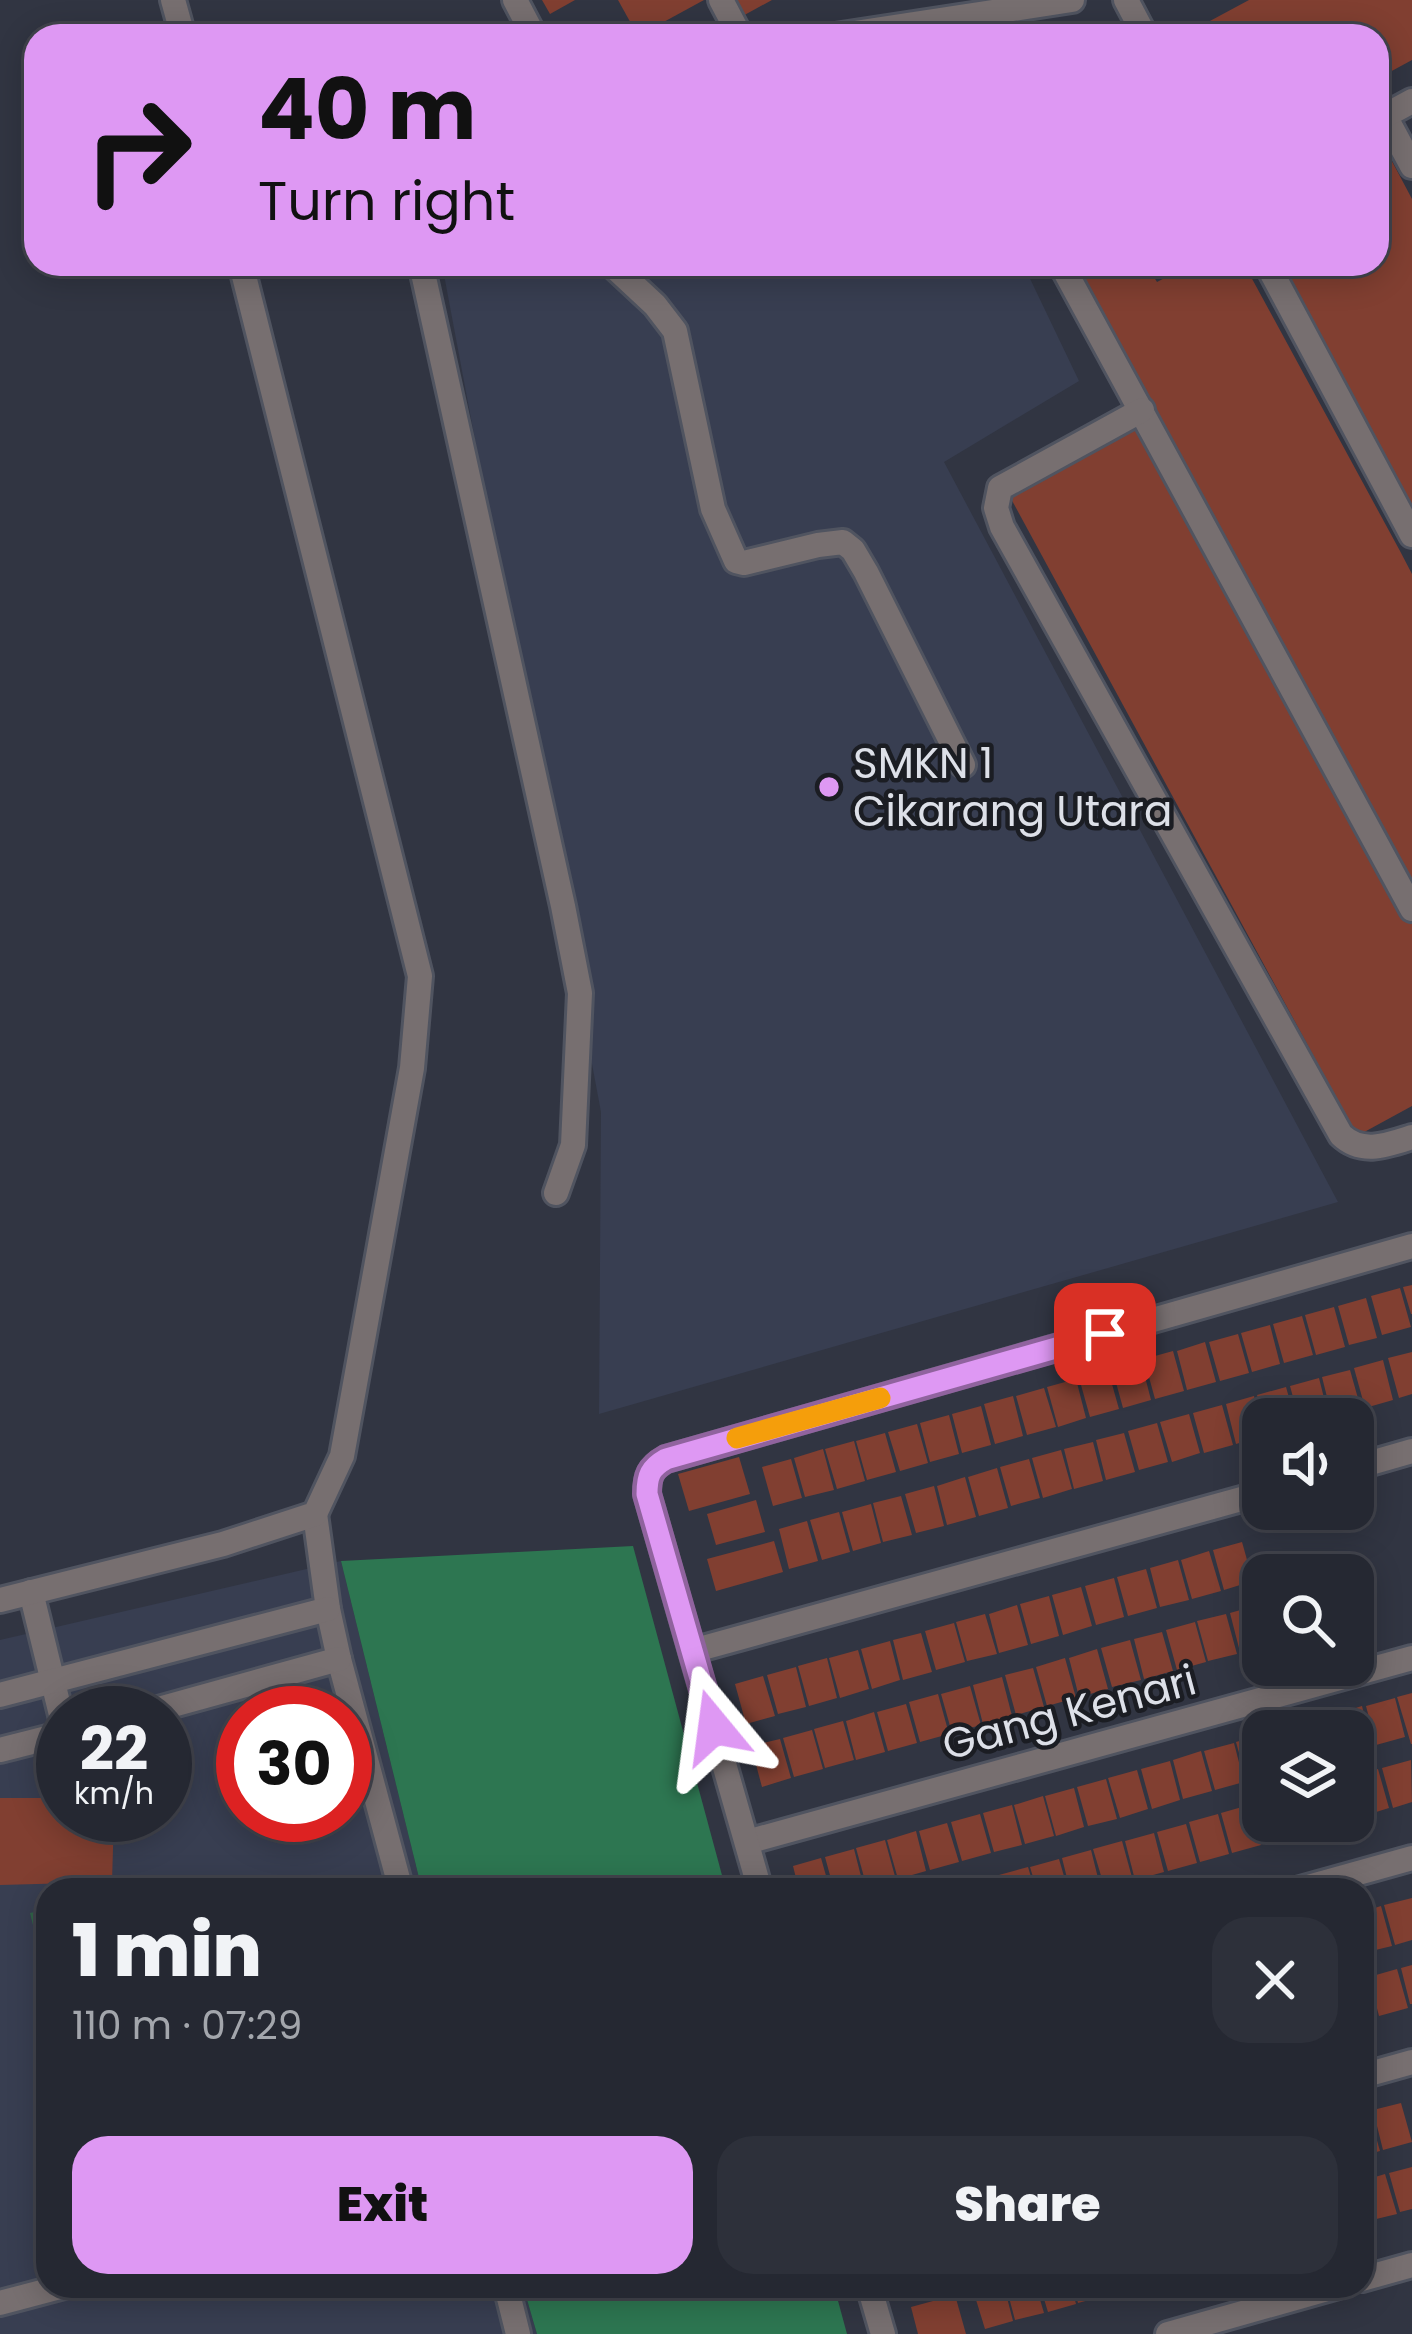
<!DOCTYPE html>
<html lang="en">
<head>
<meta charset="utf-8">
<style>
  :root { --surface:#252832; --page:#2d303a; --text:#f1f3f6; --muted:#a3a6ac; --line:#42444d; --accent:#de98f3 }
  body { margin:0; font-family:Poppins,sans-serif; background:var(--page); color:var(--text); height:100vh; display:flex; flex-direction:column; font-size:45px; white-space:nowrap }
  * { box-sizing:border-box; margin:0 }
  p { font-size:39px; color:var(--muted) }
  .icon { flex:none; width:66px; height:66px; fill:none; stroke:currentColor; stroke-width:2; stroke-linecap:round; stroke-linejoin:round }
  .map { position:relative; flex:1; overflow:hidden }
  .side { position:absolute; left:36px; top:1878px; width:1338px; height:420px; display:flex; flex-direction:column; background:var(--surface); border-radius:36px; box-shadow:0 6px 30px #0003,0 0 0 3px var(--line) }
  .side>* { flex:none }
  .guide { position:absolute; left:24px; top:24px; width:1365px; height:252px; border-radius:36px; box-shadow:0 6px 30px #0003,0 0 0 3px var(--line); background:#de98f3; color:#111; overflow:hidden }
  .tools { position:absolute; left:1242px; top:1398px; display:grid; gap:24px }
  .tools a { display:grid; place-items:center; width:132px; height:132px; border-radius:24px; background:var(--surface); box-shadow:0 6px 30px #0003,0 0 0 3px var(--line); font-size:60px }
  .speed { position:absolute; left:36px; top:1686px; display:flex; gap:24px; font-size:60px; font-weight:700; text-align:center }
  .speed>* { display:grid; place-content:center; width:156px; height:156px; border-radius:50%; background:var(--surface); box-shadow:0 6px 30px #0003,0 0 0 3px var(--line); line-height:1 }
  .speed small { font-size:30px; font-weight:400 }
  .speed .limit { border:18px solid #d22; background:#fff; color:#111 }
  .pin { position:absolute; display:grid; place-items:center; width:102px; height:102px; color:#fff; margin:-51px; border-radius:24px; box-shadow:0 6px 18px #0006 }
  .me { position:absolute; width:132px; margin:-66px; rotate:344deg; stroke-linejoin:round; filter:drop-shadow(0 0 9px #0008) }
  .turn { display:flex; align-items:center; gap:42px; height:252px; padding:0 36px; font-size:54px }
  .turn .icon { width:156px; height:156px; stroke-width:2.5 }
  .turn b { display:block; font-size:84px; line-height:102px }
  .round { display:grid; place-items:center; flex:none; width:126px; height:126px; border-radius:36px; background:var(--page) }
  .summary { display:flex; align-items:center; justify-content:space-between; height:204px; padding:0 36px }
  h1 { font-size:72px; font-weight:800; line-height:90px }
  .action { display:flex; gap:24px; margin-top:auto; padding:24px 36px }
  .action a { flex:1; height:138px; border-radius:36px; background:var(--accent); color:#111; font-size:48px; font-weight:800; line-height:138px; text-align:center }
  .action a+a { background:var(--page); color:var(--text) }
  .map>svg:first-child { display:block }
</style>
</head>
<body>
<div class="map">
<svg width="1412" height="2334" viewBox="0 0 1412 2334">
  <rect width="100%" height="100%" fill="#313542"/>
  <g fill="#383e51" fill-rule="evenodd">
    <polygon points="442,264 1023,264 1079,381 944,462 1338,1202 599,1414 601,1112"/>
    <path d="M341 1561 422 1890H48V2286H523L537 2334H0V1640ZM63 1713H165V1815H63ZM243 1713H345V1815H243Z"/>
  </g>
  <polygon fill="#316348" points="48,1909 48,1987 30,1913"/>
  <g fill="#2d7651">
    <polygon points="633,1546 726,1890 422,1890 341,1561"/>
    <polygon points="523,2286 834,2286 847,2334 537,2334"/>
  </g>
  <g fill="#813f31">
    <polygon points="542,0 575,0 550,14"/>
    <polygon points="618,0 704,0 638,36"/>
    <polygon points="730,0 772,0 739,18"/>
    <polygon points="1249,0 1412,0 1412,60 1377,79 1377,36 1182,36"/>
    <polygon points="1386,150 1412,199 1412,519 1273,264 1377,264 1377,154"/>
    <polygon points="1070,264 1146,264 1157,282 1191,264 1244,264 1400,551 1412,574 1412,894"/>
    <polygon points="1143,422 1412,918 1412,1106 1357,1136 1009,495"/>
    <polygon points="1412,1285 1412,1314 1411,1314 1403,1287"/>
    <polygon points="1400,1288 1411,1327 1382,1335 1371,1296"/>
    <polygon points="1366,1298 1377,1338 1349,1345 1338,1306"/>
    <polygon points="1334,1307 1345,1347 1316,1355 1305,1315"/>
    <polygon points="1302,1316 1313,1355 1284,1363 1273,1324"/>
    <polygon points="1270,1325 1280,1364 1252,1372 1241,1333"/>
    <polygon points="1238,1334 1249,1373 1220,1381 1209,1342"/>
    <polygon points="1205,1342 1216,1382 1187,1390 1177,1351"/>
    <polygon points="1173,1351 1184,1391 1155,1399 1144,1359"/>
    <polygon points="1412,1352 1412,1394 1399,1398 1388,1358"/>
    <polygon points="1383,1360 1393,1400 1365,1408 1354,1368"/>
    <polygon points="1141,1361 1151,1400 1123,1408 1112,1368"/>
    <polygon points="1108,1370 1119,1409 1090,1417 1079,1378"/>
    <polygon points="1350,1370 1361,1409 1332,1417 1322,1377"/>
    <polygon points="1319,1378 1329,1418 1299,1419 1290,1386"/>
    <polygon points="1076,1379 1086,1418 1058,1427 1047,1387"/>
    <polygon points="1286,1387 1295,1419 1264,1419 1257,1395"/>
    <polygon points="1044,1388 1056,1427 1027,1435 1016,1396"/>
    <polygon points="1013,1396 1023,1436 995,1444 984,1404"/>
    <polygon points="1254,1396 1263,1436 1236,1444 1226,1404"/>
    <polygon points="1222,1405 1233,1445 1204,1453 1193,1413"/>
    <polygon points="981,1406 991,1445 962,1453 952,1414"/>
    <polygon points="1189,1414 1200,1453 1172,1462 1160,1422"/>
    <polygon points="949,1415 959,1454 930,1462 920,1423"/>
    <polygon points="1157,1423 1168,1462 1139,1470 1128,1431"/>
    <polygon points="917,1424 928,1463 900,1471 888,1432"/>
    <polygon points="885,1433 896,1472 867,1480 856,1441"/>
    <polygon points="1124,1433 1135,1472 1106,1480 1096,1440"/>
    <polygon points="854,1441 865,1481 837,1489 825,1449"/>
    <polygon points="1093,1442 1103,1481 1074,1489 1064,1449"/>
    <polygon points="823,1449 834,1490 805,1497 794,1458"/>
    <polygon points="1061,1450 1072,1489 1043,1498 1032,1458"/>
    <polygon points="739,1457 750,1494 689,1511 678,1474"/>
    <polygon points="791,1459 802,1498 773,1506 762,1467"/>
    <polygon points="1029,1459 1040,1498 1011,1506 1000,1467"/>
    <polygon points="997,1468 1008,1508 979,1516 968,1477"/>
    <polygon points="965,1477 976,1517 947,1525 937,1486"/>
    <polygon points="934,1486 944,1526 916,1533 905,1494"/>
    <polygon points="901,1496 912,1535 883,1542 873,1503"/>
    <polygon points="756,1500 765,1532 716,1545 707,1514"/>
    <polygon points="871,1504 881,1543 853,1551 842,1512"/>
    <polygon points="839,1512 850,1552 822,1560 810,1520"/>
    <polygon points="807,1521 818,1561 789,1569 779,1529"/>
    <polygon points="774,1541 783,1572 716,1591 707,1559"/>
    <polygon points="1242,1542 1253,1581 1224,1590 1213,1550"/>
    <polygon points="1209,1551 1221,1591 1192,1599 1181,1560"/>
    <polygon points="1178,1560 1189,1600 1160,1607 1150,1568"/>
    <polygon points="1146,1569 1157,1608 1128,1616 1117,1577"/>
    <polygon points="1114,1578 1124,1617 1096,1625 1085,1586"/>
    <polygon points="1081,1587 1092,1626 1063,1635 1052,1595"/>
    <polygon points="1049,1596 1059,1636 1031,1644 1020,1604"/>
    <polygon points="1017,1605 1028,1645 999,1653 989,1614"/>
    <polygon points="1258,1605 1263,1622 1263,1646 1240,1652 1230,1613"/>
    <polygon points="985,1614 997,1654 967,1661 956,1622"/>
    <polygon points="1226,1614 1237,1654 1208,1661 1197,1621"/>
    <polygon points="1195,1622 1206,1662 1177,1670 1166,1630"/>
    <polygon points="954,1623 965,1662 936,1670 925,1631"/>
    <polygon points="1162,1632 1173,1671 1144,1679 1134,1639"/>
    <polygon points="921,1633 932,1672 903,1680 893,1640"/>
    <polygon points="1130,1640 1141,1680 1112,1687 1101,1648"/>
    <polygon points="890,1641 900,1680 872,1689 861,1649"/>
    <polygon points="1097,1649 1108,1689 1079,1697 1069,1658"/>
    <polygon points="858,1650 869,1689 840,1698 829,1658"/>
    <polygon points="827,1658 837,1698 809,1706 798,1666"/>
    <polygon points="1065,1658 1076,1698 1047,1706 1036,1667"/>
    <polygon points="796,1667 806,1707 778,1714 767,1675"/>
    <polygon points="1033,1668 1044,1707 1016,1715 1005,1675"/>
    <polygon points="763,1676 775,1716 746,1724 735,1684"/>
    <polygon points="1002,1677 1012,1716 983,1724 973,1685"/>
    <polygon points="970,1686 981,1725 952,1733 941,1694"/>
    <polygon points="1412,1693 1412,1744 1411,1744 1397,1697"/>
    <polygon points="938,1694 949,1734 920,1742 909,1702"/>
    <polygon points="1395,1698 1405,1737 1376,1745 1366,1706"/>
    <polygon points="906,1704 917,1743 888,1751 877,1712"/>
    <polygon points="1362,1706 1372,1746 1353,1752 1353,1731 1338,1731 1333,1715"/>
    <polygon points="874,1712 885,1752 856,1760 846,1721"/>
    <polygon points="1329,1716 1334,1731 1303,1731 1301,1724"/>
    <polygon points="843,1721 854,1760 825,1768 814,1729"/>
    <polygon points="812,1730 823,1769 794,1777 783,1738"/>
    <polygon points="1263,1734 1263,1777 1247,1782 1236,1742"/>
    <polygon points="780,1739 791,1778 762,1787 751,1746"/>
    <polygon points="1234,1743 1244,1782 1215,1790 1204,1751"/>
    <polygon points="1201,1751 1212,1791 1183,1799 1173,1760"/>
    <polygon points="1411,1760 1412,1802 1393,1808 1382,1768"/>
    <polygon points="1170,1761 1180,1800 1152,1809 1141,1769"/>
    <polygon points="1378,1769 1389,1808 1360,1817 1353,1791 1353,1776"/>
    <polygon points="1137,1770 1148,1809 1120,1818 1108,1778"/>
    <polygon points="1106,1779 1117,1819 1088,1826 1077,1787"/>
    <polygon points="1074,1788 1084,1827 1056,1836 1045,1796"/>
    <polygon points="1043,1796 1054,1836 1025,1844 1014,1805"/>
    <polygon points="0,1798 63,1798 63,1815 114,1815 112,1882 0,1885"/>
    <polygon points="1263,1802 1263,1821 1288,1821 1292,1836 1263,1844 1252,1804"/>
    <polygon points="1012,1805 1022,1845 994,1852 983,1813"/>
    <polygon points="1249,1805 1261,1845 1232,1853 1221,1813"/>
    <polygon points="980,1814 991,1853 962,1861 951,1822"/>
    <polygon points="1218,1814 1229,1854 1200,1862 1189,1822"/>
    <polygon points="1292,1821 1322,1821 1324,1827 1295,1835"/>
    <polygon points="947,1823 959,1862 930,1870 919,1831"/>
    <polygon points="1186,1824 1197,1863 1168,1871 1157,1832"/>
    <polygon points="916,1831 926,1871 898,1879 887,1840"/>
    <polygon points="1154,1833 1164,1872 1135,1880 1125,1841"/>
    <polygon points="885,1840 896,1880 867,1888 856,1848"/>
    <polygon points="1122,1841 1133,1881 1105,1889 1093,1849"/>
    <polygon points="854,1849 864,1888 834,1890 825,1857"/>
    <polygon points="1091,1850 1101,1890 1070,1890 1062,1858"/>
    <polygon points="821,1858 830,1890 799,1890 793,1866"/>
    <polygon points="1059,1859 1068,1890 1037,1890 1030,1867"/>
    <polygon points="1028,1867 1035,1890 1003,1890 999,1875"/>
    <polygon points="996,1876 1000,1890 969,1890 968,1885"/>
    <polygon points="1412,1898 1412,1940 1395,1945 1384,1905"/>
    <polygon points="1381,1906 1392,1946 1363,1953 1362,1912"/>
    <polygon points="1412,1965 1412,2004 1410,2004 1401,1968"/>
    <polygon points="1397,1969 1408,2008 1379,2016 1369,1977"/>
    <polygon points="1362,1973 1376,2017 1362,2021"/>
    <polygon points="1401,2103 1412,2142 1383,2150 1373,2110"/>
    <polygon points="1369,2112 1380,2151 1362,2156 1362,2114"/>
    <polygon points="1412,2167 1412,2209 1400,2212 1389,2173"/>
    <polygon points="1385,2174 1397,2214 1368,2221 1362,2200 1362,2181"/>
    <polygon points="986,2286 1004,2286 1013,2321 985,2329 973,2290"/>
    <polygon points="1006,2286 1036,2286 1044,2313 1015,2320"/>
    <polygon points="1040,2286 1071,2286 1076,2304 1048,2312"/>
    <polygon points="1074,2286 1105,2286 1108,2295 1078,2303"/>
    <polygon points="955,2295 966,2334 918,2334 911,2307"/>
  </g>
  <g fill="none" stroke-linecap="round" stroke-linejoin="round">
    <g stroke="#505460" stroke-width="30">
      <g id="lane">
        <polyline points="611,264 655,305 675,331 713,509 736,561 744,563 818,545 843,542 853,550 866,572 963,765"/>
        <polyline points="315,1514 328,1609 339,1659 401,1890"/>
        <polyline points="31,1592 63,1723"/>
        <polyline points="0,1695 328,1609"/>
        <polyline points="144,1713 339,1659"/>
        <polyline points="0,1750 63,1734"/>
        <polyline points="506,2286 518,2334"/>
        <polyline points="0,2303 64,2286"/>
      </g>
    </g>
    <g stroke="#505460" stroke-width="30">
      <g id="street">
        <polyline points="173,0 183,36"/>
        <polyline points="515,0 534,36"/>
        <polyline points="721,0 740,36"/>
        <polyline points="1126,0 1145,36"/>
        <polyline points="835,36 1072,0"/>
        <polyline points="1385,116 1412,166"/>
        <polyline points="1377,120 1412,101"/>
        <polyline points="421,264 563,906 580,993 573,1145 556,1193"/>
        <polyline points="1061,264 1412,909"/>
        <polyline points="1267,264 1412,535"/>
        <path d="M1142 410 1000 488 996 508 1002 527 1341 1135C1362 1155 1387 1145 1412 1137"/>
        <polyline points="1353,1468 1412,1451"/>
        <polyline points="0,1600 223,1544 315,1514 342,1456 412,1068 420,976 241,264"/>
        <polyline points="692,1651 1263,1493"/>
        <polyline points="747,1842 1412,1658"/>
        <path d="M760 1890 647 1494C647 1476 650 1468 666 1459L1412 1246"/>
        <polyline points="1297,1890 1412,1858"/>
        <polyline points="1362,2076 1412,2062"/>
        <polyline points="1362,2279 1412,2265"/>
        <polyline points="869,2286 883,2334"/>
        <polyline points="1168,2334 1338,2286"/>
      </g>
    </g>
    <use href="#lane" stroke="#776f70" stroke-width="24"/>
    <use href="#street" stroke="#776f70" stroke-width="24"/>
  </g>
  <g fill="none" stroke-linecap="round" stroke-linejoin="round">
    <g stroke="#90639e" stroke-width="30">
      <path id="route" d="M714 1727 647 1494C647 1476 650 1468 666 1459L1105 1334"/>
    </g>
    <use href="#route" stroke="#de98f3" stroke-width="21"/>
    <polyline stroke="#f59e0b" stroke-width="21" points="737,1438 880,1398"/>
  </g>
  <circle fill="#de98f3" stroke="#1b1d23" stroke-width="4.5" cx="829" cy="787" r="12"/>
  <g text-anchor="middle" stroke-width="9" stroke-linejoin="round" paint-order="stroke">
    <g font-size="42" fill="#dde0e8" stroke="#1b1d23" text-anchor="start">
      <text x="853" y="778">SMKN 1<tspan x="853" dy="48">Cikarang Utara</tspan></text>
    </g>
    <g font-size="42" fill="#dde0e8" stroke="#1b1d23">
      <text transform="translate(1069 1712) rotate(-15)" y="15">Gang Kenari</text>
    </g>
  </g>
</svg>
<div class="tools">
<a><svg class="icon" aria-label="sound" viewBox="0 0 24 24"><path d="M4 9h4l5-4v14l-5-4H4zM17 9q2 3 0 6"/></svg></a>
<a><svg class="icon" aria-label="search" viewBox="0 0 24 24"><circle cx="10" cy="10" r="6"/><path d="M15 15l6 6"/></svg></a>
<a><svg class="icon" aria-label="layers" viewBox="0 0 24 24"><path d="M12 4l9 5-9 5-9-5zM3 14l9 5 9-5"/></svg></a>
</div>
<div class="speed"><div>22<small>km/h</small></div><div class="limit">30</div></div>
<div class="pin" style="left:1105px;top:1334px;background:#d93025"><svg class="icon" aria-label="arrive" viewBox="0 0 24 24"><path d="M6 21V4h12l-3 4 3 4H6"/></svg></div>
<svg class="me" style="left:714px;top:1727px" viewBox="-20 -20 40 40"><path d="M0-17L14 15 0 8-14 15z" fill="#de98f3" stroke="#fff" stroke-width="4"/></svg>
<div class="guide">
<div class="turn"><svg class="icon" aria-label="right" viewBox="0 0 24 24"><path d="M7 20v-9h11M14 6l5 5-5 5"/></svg><div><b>40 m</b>Turn right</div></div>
</div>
<section class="side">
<div class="summary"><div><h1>1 min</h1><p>110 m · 07:29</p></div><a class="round"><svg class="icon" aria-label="close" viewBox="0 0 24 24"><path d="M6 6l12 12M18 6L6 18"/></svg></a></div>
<div class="action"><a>Exit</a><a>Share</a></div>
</section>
</div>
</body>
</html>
